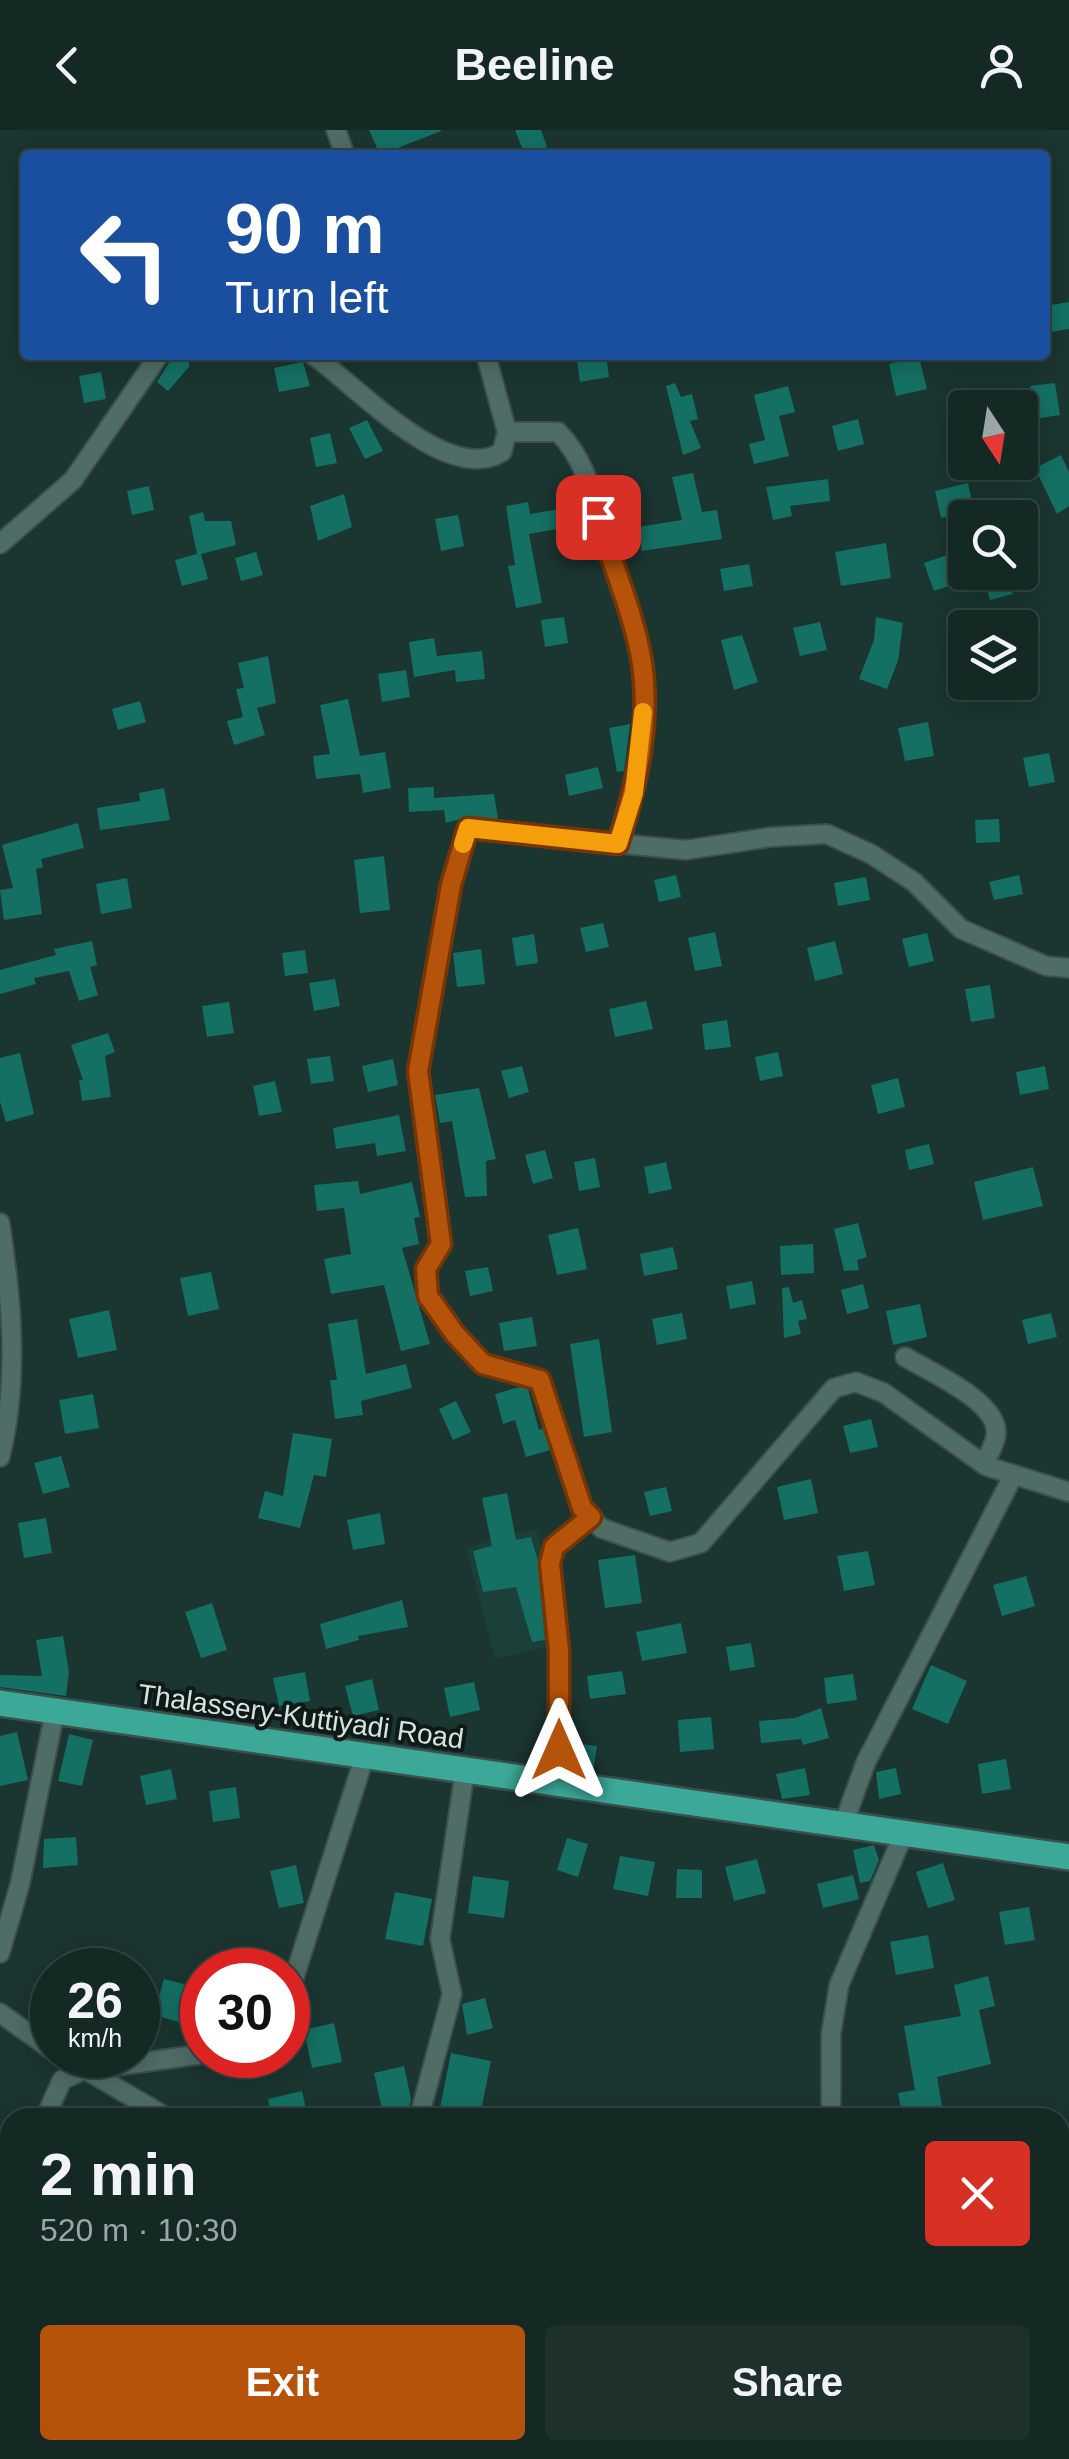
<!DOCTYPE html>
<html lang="en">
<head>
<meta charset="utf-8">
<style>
  :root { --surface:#142824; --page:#1d302c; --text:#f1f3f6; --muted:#9da6a6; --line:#334441; --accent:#b45309 }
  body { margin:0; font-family:Arial,sans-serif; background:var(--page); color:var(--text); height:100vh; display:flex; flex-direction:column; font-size:38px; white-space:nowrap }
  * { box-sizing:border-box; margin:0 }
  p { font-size:32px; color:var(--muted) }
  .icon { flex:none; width:55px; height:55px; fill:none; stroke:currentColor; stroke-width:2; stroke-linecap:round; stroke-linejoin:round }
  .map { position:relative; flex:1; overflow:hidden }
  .drawer { position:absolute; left:0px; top:1978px; width:1070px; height:352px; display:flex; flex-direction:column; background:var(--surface); border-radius:30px 30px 0 0; box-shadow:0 5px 25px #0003,0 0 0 2px var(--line) }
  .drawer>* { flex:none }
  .banner { position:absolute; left:20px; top:20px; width:1030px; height:210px; border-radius:10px; box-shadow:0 5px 25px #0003,0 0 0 2px var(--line); background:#1a4fa0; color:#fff; overflow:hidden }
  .needle { width:65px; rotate:168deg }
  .fabs { position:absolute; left:948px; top:260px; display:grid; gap:20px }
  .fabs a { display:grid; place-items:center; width:90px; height:90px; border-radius:10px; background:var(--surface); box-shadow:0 5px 25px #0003,0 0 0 2px var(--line); font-size:50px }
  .speed { position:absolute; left:30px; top:1818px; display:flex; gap:20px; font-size:50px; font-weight:700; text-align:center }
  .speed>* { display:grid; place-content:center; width:130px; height:130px; border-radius:50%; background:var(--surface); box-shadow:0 5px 25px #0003,0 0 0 2px var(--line); line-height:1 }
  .speed small { font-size:25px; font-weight:400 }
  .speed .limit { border:15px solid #d22; background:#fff; color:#111 }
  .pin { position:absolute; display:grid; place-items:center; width:85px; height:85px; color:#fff; margin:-42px; border-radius:20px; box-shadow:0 5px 15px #0006 }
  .me { position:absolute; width:110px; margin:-55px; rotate:0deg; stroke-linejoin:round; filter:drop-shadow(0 0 8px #0008) }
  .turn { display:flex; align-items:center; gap:35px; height:210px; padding:0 40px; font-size:45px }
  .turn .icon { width:130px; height:130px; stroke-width:2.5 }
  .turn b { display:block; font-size:70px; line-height:85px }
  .round { display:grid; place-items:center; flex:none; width:105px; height:105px; border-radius:10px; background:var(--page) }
  .headline { display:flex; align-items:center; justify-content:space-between; height:170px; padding:0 40px }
  h1 { font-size:60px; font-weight:800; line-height:75px }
  .cta { display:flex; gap:20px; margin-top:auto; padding:20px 40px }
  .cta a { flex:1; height:115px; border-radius:10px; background:var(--accent); color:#fff; font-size:40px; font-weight:800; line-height:115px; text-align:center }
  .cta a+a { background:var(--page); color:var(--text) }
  header { display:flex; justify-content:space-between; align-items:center; height:130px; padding:0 40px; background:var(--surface); font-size:45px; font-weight:800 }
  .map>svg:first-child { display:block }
</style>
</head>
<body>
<header><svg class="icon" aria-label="back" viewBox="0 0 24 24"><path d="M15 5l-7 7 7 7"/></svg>Beeline<svg class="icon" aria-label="person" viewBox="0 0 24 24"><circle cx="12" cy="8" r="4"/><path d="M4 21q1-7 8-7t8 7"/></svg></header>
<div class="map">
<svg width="1069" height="2329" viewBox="0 0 1069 2329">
  <rect width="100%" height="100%" fill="#1b3530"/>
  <polygon fill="#1b403a" points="536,1399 565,1513 495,1529 466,1418"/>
  <g fill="#147063">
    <polygon points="369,0 441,0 441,1 380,25"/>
    <polygon points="515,0 541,0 547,17 525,25"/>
    <polygon points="1069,172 1069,199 1045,203 1045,176"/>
    <polygon points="174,225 189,231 189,237 168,261 157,252"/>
    <polygon points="576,225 606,225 609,247 580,252"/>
    <polygon points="919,227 927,259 896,266 889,234"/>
    <polygon points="303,232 310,256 279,262 274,238"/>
    <polygon points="101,242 106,269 84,273 79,246"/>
    <polygon points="675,253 681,267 692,264 698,289 690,291 701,318 683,325 666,256"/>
    <polygon points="1055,253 1060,285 1034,289 1030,256"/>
    <polygon points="788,256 795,282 779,286 789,326 754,334 749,314 765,310 754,265"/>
    <polygon points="858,289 864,314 838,321 832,296"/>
    <polygon points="367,290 383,321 365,329 349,298"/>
    <polygon points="330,303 337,333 316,337 310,308"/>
    <polygon points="1061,325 1069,342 1069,376 1057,384 1035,338"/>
    <polygon points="693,343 702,382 717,380 722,409 642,421 638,397 682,390 672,347"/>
    <polygon points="828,349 830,371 790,376 792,386 773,390 766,357"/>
    <polygon points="968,353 974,380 941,388 935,361"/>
    <polygon points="149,356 154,380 132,385 127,361"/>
    <polygon points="344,364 352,397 318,411 310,376"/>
    <polygon points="528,372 530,384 560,379 563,398 529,404 542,473 516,478 508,436 515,435 506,376"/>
    <polygon points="203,382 205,391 231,391 236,415 201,424 208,449 182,456 175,430 197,424 189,386"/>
    <polygon points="458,385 464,416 441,421 435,389"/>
    <polygon points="886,413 891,448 841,456 835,422"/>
    <polygon points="256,422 263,445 241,451 235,428"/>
    <polygon points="953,423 963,451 934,461 924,433"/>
    <polygon points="749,434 753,456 724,461 720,439"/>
    <polygon points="982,442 1006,442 1013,464 990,470"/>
    <polygon points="564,487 568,513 545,517 541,490"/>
    <polygon points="876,487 903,493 898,531 887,559 859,549 874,510"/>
    <polygon points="820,492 827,520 800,526 793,498"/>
    <polygon points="742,505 758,552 734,560 721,510"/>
    <polygon points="434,508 437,526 482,521 485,549 456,552 455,540 414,547 409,512"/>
    <polygon points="268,526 276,573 257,578 265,605 234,615 227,591 243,587 236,559 244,558 238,533"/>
    <polygon points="406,540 410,567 382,572 378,544"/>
    <polygon points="348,569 360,626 385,622 391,658 363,663 360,644 316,649 313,626 330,624 320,575"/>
    <polygon points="140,571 146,592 118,600 112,579"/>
    <polygon points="928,592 934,626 905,631 898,598"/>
    <polygon points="630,594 624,641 617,642 609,598"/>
    <polygon points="1049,623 1055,652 1029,657 1023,628"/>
    <polygon points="598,637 603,658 569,666 565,645"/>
    <polygon points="434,657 434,668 494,664 498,689 467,687 446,693 444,680 409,682 408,658"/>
    <polygon points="164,658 170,690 100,700 97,678 140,671 139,663"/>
    <polygon points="999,689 1000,712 976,713 975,690"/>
    <polygon points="78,693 84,718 41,729 43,737 36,739 42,784 4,790 0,760 13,758 2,715"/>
    <polygon points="384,726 390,780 360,783 354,730"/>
    <polygon points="676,745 681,767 659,772 654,750"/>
    <polygon points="1019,745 1023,764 994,770 989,752"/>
    <polygon points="866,747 870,770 838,776 834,753"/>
    <polygon points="127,748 132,778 101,784 96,754"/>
    <polygon points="603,793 609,817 586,822 580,798"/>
    <polygon points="715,802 722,836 695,841 688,808"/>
    <polygon points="927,803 934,831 909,837 902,809"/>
    <polygon points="534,804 538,833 516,836 512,808"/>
    <polygon points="92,811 97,835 90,837 98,865 79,871 69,841 34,848 36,854 0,864 0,840 56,825 54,819"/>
    <polygon points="835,811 843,844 815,851 807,818"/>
    <polygon points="481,819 485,854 457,857 453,823"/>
    <polygon points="305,820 308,843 285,846 282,823"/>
    <polygon points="335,849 340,876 314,881 309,853"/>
    <polygon points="990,855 995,888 971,892 965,859"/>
    <polygon points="646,871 653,899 615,907 609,879"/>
    <polygon points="229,872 234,903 207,907 202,876"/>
    <polygon points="727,890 731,917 705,920 702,894"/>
    <polygon points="108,903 115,922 105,926 111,967 82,971 79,950 83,950 71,915"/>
    <polygon points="778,922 783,946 760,951 755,927"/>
    <polygon points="20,923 34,984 6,992 0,972 0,928"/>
    <polygon points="330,926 334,951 311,954 307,929"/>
    <polygon points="393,929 398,955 368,962 362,936"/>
    <polygon points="522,936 529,962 509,968 501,941"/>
    <polygon points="1045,936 1049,959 1020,965 1016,942"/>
    <polygon points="898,948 905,977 878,984 871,955"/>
    <polygon points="275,951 282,982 259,986 253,956"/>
    <polygon points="479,958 496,1029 486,1031 487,1066 465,1067 452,991 440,993 435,965"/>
    <polygon points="399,985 406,1021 377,1026 375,1013 336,1019 333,998"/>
    <polygon points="929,1014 934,1034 909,1040 905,1020"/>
    <polygon points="545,1020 553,1048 533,1054 525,1025"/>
    <polygon points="595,1028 600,1057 579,1061 574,1032"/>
    <polygon points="666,1032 672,1059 649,1064 644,1037"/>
    <polygon points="1033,1037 1043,1076 983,1090 974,1052"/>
    <polygon points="358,1051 360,1064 412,1052 420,1087 414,1088 419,1114 402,1118 430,1214 401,1221 384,1155 331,1164 324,1129 351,1124 344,1078 317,1081 314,1055"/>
    <polygon points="858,1093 867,1127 857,1130 859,1140 844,1141 834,1099"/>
    <polygon points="578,1098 587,1139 557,1145 548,1105"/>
    <polygon points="813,1114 814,1143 781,1145 780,1116"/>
    <polygon points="673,1117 678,1139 644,1146 640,1124"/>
    <polygon points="488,1137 493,1161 470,1166 465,1141"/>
    <polygon points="211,1142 219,1179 188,1186 180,1148"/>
    <polygon points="752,1151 756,1174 730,1179 726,1156"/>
    <polygon points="863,1154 869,1178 847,1184 841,1160"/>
    <polygon points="789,1157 793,1173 802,1170 807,1189 798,1191 801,1204 784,1208 782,1158"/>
    <polygon points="920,1174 927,1207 893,1215 886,1181"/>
    <polygon points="109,1180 117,1220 78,1228 69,1189"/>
    <polygon points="682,1183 687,1209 657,1215 652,1189"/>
    <polygon points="1051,1183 1057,1207 1028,1214 1022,1190"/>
    <polygon points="532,1187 537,1216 504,1221 499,1193"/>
    <polygon points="357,1189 366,1244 406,1234 412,1258 361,1271 363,1285 335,1289 330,1250 337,1250 328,1194"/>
    <polygon points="599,1209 612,1302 584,1307 570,1214"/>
    <polygon points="520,1257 528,1259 539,1300 543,1298 550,1320 526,1327 515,1290 503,1294 495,1264"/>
    <polygon points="93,1264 99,1298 65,1304 59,1270"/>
    <polygon points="456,1271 471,1302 453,1310 439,1279"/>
    <polygon points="871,1289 878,1317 850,1323 843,1296"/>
    <polygon points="293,1303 332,1309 326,1347 314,1345 300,1398 258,1388 265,1361 283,1366"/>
    <polygon points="61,1326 70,1357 43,1364 34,1333"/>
    <polygon points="811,1349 818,1383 784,1390 777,1357"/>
    <polygon points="666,1357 672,1381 650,1386 644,1362"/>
    <polygon points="507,1363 516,1410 531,1407 538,1431 545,1510 532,1512 516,1457 483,1462 473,1421 492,1416 482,1368"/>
    <polygon points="380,1383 385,1414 353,1420 347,1390"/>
    <polygon points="46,1388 52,1423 24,1428 18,1393"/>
    <polygon points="868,1421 875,1455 844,1461 837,1426"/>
    <polygon points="635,1425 642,1473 605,1478 598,1430"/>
    <polygon points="1026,1446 1035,1476 1002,1486 993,1455"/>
    <polygon points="402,1470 408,1497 358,1506 359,1510 326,1519 320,1494"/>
    <polygon points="212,1473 227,1520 201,1528 185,1482"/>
    <polygon points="681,1493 687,1523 642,1531 636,1502"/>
    <polygon points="63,1506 69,1542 66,1566 0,1557 0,1545 42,1546 36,1510"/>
    <polygon points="751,1513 755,1537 730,1541 726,1517"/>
    <polygon points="931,1535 967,1551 948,1594 912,1579"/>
    <polygon points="622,1541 626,1564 590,1569 587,1546"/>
    <polygon points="305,1542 310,1571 279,1576 273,1548"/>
    <polygon points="853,1544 857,1570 827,1574 824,1548"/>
    <polygon points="372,1549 379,1580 353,1586 345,1556"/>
    <polygon points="474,1552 480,1580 450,1587 444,1558"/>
    <polygon points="821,1578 829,1608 803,1615 801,1609 761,1613 759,1591 795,1588"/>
    <polygon points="711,1587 714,1619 680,1622 678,1590"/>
    <polygon points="17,1602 28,1650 0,1656 0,1606"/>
    <polygon points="69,1604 93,1610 82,1656 58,1651"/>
    <polygon points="572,1613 597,1616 593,1642 572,1639"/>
    <polygon points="1006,1629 1011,1659 982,1664 978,1634"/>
    <polygon points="805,1638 810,1665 782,1669 776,1644"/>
    <polygon points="896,1638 901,1664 879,1669 876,1642"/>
    <polygon points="171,1639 177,1669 146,1675 140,1646"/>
    <polygon points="236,1657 240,1688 213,1692 209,1661"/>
    <polygon points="76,1707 78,1735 43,1738 44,1709"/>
    <polygon points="567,1708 588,1714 578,1747 557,1740"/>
    <polygon points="874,1715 879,1730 870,1751 860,1753 853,1720"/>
    <polygon points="620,1726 655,1732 648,1766 613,1759"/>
    <polygon points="757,1729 766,1763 734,1771 725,1737"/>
    <polygon points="943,1733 955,1770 928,1778 916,1742"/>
    <polygon points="296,1735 304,1773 279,1778 270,1741"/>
    <polygon points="677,1739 702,1740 702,1768 676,1768"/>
    <polygon points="853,1745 859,1769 823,1778 817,1754"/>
    <polygon points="473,1746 509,1751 504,1788 468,1783"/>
    <polygon points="395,1762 432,1769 423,1816 385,1809"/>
    <polygon points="1029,1777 1035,1810 1005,1815 999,1782"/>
    <polygon points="928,1805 934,1838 896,1845 890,1812"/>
    <polygon points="988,1846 995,1876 979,1880 991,1934 937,1947 944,1988 903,1988 898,1963 915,1960 904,1896 961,1886 954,1855"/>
    <polygon points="164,1849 192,1856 182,1893 154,1885"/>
    <polygon points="485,1868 493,1898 467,1905 462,1874"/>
    <polygon points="334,1893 342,1932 312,1938 304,1900"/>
    <polygon points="451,1923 491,1931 480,1986 458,1981 458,1988 438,1988"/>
    <polygon points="404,1936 411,1969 407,1988 384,1988 374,1943"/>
    <polygon points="302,1961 308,1988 272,1988 268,1969"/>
  </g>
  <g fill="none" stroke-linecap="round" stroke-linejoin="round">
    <g stroke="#39504c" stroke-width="22">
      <g id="street">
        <polyline points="336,0 345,25"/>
        <path d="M313 225C357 256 447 356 502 322L507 302 486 225"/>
        <path d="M507 302H558C590 334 595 378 608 421 617 455 635 489 640 524 651 589 637 653 618 715"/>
        <polyline points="0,414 73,350 159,225"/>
        <polyline points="1069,838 1046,836 961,799 914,752 871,724 827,704 771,707 686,720 467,699 451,755 419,941 441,1114 425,1139 428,1166 455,1203 483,1234 541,1250 582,1378 601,1398 670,1422 701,1413 834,1258 856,1252 884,1263 986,1336 1069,1362"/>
        <path d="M0 1093C12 1170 19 1251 0 1327"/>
        <path d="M905 1227C930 1242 1000 1272 996 1305 995 1314 988 1326 984 1334"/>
        <polyline points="559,1653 559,1521 550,1434 554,1417 591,1387"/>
        <polyline points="843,1695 866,1632 1013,1346"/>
        <polyline points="0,1823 20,1754 55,1581"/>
        <polyline points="288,1867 365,1625"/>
        <polyline points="0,1883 52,1920"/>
        <polyline points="60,1925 168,1988"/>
        <polyline points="45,1988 62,1950 82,1941 202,1924"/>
        <polyline points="419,1988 452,1864 440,1809 465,1640"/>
        <polyline points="831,1988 831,1904 839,1855 904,1703"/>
        <polyline points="663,2329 669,2320"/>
      </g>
    </g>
    <g stroke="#39504c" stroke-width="30">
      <g id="secondary">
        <polyline points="0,2108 10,2113"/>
        <polyline points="0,2219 10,2225"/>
        <polyline points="160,2320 172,2329"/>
        <polyline points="341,2320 352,2329"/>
      </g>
    </g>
    <g stroke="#39504c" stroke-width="30">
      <polyline id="primary" points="0,1573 1069,1727"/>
    </g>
    <g stroke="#39504c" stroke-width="35">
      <g id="highway">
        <polyline points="0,2148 10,2155"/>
        <polyline points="0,2196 10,2202"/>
        <polyline points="199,2320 210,2329"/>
        <polyline points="256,2320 268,2329"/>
      </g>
    </g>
    <use href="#street" stroke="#506c66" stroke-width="18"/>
    <use href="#secondary" stroke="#506c66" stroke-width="25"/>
    <use href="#primary" stroke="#3ca998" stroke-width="25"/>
    <use href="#highway" stroke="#2ed1ba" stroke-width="30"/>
  </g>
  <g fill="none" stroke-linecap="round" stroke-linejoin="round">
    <g stroke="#753606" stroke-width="25">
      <path id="route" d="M559 1620V1521L550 1434 554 1417 591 1387 582 1378 540 1250 483 1234 455 1204 428 1166 426 1139 441 1114 418 941 451 755 468 698 618 714C637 654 653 586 640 522 631 476 611 432 598 387"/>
    </g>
    <use href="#route" stroke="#b45309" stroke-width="18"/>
    <polyline stroke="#f59e0b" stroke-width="18" points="463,714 468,698 618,714 634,663 643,582"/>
  </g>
  <g text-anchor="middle" stroke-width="8" stroke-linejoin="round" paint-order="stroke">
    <g font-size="28" fill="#d4e4e0" stroke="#0f1a18">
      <text transform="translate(301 1586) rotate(8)" y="10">Thalassery-Kuttiyadi Road</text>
    </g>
  </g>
</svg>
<div class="fabs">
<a><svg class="needle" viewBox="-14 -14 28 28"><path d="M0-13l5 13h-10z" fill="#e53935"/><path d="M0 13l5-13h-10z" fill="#9da6a6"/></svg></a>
<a><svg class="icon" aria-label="search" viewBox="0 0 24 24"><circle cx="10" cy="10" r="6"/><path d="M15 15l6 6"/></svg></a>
<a><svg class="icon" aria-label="layers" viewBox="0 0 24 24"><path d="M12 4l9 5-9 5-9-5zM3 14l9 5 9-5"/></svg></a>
</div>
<div class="speed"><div>26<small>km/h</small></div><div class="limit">30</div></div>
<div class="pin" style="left:598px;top:387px;background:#d93025"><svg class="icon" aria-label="arrive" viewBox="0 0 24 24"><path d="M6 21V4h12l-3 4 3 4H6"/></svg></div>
<svg class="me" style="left:559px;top:1620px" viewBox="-20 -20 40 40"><path d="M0-17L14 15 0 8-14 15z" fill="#b45309" stroke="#fff" stroke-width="4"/></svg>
<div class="banner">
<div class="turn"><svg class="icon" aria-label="left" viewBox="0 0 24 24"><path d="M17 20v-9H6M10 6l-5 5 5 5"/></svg><div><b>90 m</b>Turn left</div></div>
</div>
<section class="drawer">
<div class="headline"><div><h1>2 min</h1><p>520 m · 10:30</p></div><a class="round" style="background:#d93025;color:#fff"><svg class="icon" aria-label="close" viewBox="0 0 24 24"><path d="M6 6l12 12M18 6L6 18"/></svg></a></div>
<div class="cta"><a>Exit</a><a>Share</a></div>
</section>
</div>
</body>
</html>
